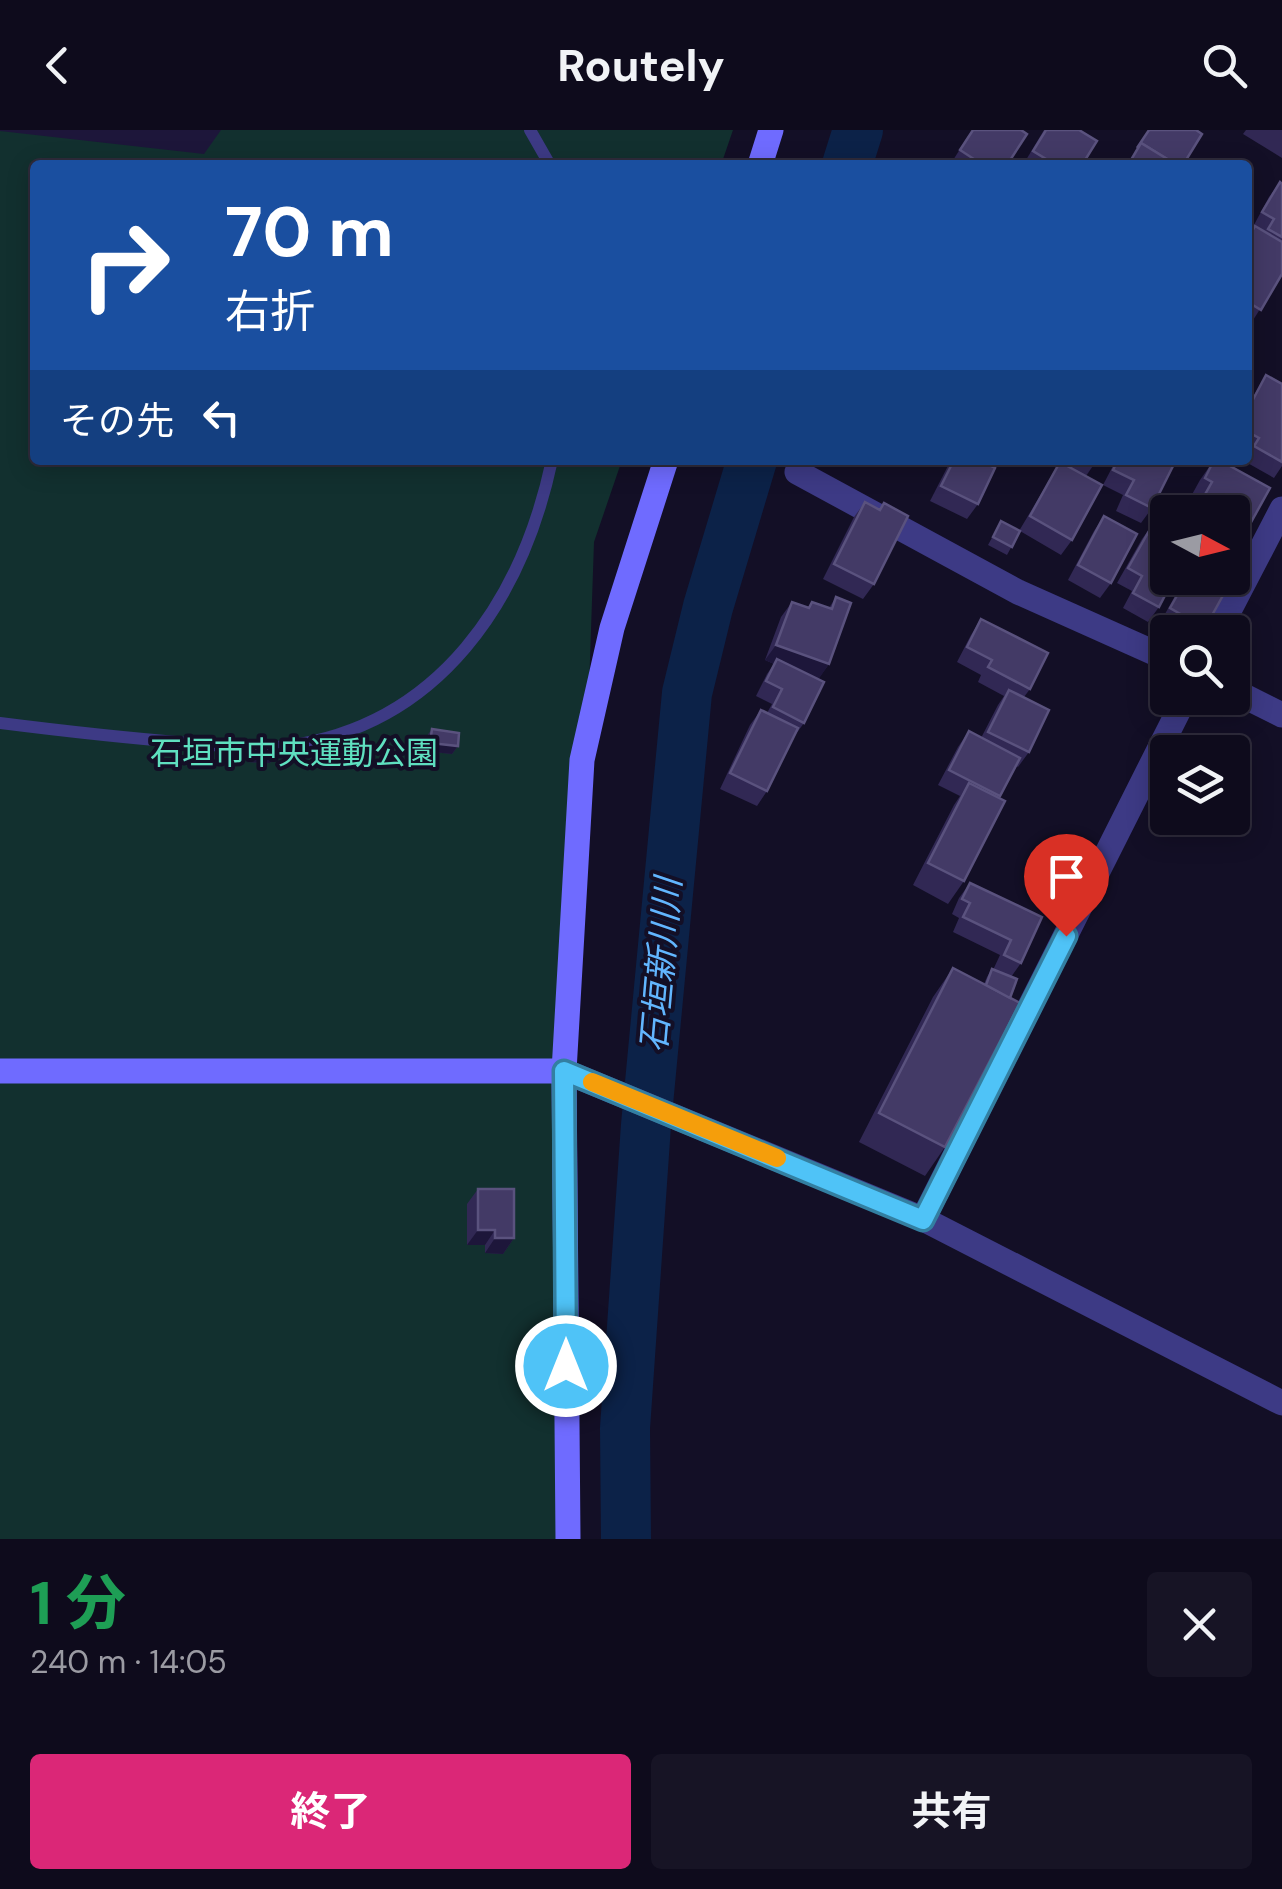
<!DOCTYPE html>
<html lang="ja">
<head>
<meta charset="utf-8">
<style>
  :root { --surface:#0e0b1c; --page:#171425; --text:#f1f3f6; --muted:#9b9ba3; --line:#2e2b3b; --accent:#db2777 }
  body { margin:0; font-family:"DM Sans","Noto Sans JP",sans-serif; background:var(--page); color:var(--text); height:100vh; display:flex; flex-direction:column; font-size:38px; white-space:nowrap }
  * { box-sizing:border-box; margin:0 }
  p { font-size:32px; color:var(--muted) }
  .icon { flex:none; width:55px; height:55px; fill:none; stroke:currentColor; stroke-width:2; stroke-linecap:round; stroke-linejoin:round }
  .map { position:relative; height:1409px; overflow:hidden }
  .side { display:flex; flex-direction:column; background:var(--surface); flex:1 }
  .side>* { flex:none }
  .guide { position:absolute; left:30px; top:30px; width:1222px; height:305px; border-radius:10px; box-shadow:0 5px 25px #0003,0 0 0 2px var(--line); background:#1a4fa0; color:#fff; overflow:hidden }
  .needle { width:65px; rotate:97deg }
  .buttons { position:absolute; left:1150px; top:365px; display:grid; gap:20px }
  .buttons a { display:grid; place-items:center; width:100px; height:100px; border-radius:10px; background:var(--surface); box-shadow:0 5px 25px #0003,0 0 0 2px var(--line); font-size:50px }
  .pin { position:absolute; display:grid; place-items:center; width:85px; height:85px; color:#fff; margin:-102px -42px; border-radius:50% 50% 50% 0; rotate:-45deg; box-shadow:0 0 10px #0007 }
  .pin .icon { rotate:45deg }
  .me { position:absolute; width:110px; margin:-55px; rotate:0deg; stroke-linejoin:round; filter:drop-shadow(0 0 8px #0008) }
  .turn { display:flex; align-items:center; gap:35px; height:210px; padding:0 30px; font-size:45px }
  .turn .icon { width:130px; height:130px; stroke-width:2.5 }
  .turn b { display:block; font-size:70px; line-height:85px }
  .then { display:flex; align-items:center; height:95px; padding:0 30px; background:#0003; gap:20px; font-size:38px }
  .round { display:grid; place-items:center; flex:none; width:105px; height:105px; border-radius:10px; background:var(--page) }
  .summary { display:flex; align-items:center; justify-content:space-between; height:170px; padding:0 30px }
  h1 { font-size:60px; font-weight:700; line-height:75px; color:#1e9e55 }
  .cta { display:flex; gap:20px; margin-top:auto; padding:20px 30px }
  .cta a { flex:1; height:115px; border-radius:10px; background:var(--accent); color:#fff; font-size:40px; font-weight:700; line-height:115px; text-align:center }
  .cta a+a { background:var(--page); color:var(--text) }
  header { display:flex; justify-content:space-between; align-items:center; height:130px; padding:0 30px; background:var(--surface); font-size:45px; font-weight:700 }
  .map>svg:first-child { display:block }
</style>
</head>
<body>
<header><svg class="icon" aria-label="back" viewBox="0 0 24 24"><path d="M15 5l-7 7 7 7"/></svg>Routely<svg class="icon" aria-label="search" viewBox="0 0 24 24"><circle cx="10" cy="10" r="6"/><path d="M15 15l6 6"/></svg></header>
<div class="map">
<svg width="1282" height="1409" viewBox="0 0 1282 1409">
  <rect width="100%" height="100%" fill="#130f26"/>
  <polygon fill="#12302f" points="0,0 733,0 721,35 35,35 35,330 622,330 594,412 560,1409 0,1409"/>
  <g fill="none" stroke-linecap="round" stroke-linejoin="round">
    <g stroke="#0c2248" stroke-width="50">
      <polyline points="847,35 858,0"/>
      <polyline points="626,1409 625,1298 646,995 687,563 708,477 752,330"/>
    </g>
    <g stroke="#3d3a85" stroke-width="12">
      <polyline points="530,0 550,35"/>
      <path d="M0 593C63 601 126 608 189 613 221 616 256 620 287 616 440 595 522 470 552 330"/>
    </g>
    <g stroke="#3d3a85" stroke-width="25">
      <polyline points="797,342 1018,462 1168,529"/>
      <polyline points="1218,502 1282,379"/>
      <polyline points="1232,560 1282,585"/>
      <polyline points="564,941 923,1089 1282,1273"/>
      <polyline points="923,1089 1185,568"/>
    </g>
    <g stroke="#6f6bff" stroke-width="25">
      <polyline points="760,35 771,0"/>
      <polyline points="0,941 564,941"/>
      <polyline points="568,1409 564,941 582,630 612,498 666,330"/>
    </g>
  </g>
  <g fill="#312854">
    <polygon points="972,0 1021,0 1007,35 950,35"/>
    <polygon points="1044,0 1079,0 1082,35 1023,35"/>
    <polygon points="1246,0 1282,0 1282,28 1243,4"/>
    <polygon points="1280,52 1282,54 1282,144 1250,195 1248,194 1248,106 1269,67"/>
    <polygon points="1266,245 1282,254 1282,336 1274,348 1244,331 1248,330 1248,275"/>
    <polygon points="951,330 991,330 978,374 967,389 930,371"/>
    <polygon points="1051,330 1097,330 1086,346 1072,410 1061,425 1020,401 1007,425 988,415 1001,391 1019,401 1059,334"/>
    <polygon points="1116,330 1176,330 1152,378 1141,393 1116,381 1123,365 1103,355"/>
    <polygon points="1214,330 1219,330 1270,358 1232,423 1232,382 1192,382 1197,374 1189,370 1200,350"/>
    <polygon points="865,372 879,380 884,373 874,454 863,469 823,449 854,387"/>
    <polygon points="1104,386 1111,453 1100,468 1068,450 1094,401"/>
    <polygon points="1153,394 1159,477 1148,492 1123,478 1132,461 1117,453 1142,409"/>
    <polygon points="1185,448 1232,448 1202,502 1176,502 1160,493"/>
    <polygon points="836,467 829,534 818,549 804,593 793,608 767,661 757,676 720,659 750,595 761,580 767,583 772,574 756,566 767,544 774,534 765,530 781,487 792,472 808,477 812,472 829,478"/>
    <polygon points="981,489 1030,559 1024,567 1029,622 1018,637 1016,636 999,668 964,751 948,774 913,755 954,675 960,666 938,655 958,617 969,601 981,608 998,575 1004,566 978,552 981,545 957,532 971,505"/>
    <polygon points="432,599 458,616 452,624 424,621 426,607"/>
    <polygon points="252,614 276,625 270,633 247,632 247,622"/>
    <polygon points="970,753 1042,787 1021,833 1011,847 945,1017 925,1046 859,1012 933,867 953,838 984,854 987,847 992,839 993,840 1000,825 953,802 959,788 952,784 959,768"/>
    <polygon points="478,1059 514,1108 503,1124 485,1123 485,1115 467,1115 467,1074"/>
  </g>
  <g fill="#1d163a">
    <polygon points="0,0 221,0 204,24 0,1"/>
    <polygon points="776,515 829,534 818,550 777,529 774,534 765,530"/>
    <polygon points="430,613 458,616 452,624 424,621"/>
    <polygon points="252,624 276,625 270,633 247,632"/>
    <polygon points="478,1100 495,1100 485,1115 467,1115"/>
    <polygon points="495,1108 514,1108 503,1124 485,1123"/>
  </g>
  <g fill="#433a66" stroke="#5a527e" stroke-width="2.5">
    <polygon points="973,0 1021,0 1027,4 1007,35 983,35 960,20"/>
    <polygon points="1046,0 1079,0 1097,11 1082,35 1056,35 1033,21"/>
    <polygon points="1149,0 1196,0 1202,4 1183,35 1177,35 1141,13 1137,18"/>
    <polygon points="1141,13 1177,35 1128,35"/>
    <polygon points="1028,30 1037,35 1025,35"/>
    <polygon points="1280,52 1282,54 1282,107 1268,99 1274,89 1262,82"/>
    <polygon points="1255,96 1282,112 1282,144 1261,180 1248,172 1248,108"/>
    <polygon points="1266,245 1282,254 1282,332 1254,316 1259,308 1248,302 1248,279"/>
    <polygon points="954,330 979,330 995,338 978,374 941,356"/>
    <polygon points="1118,330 1176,330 1152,378 1126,365 1134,350 1113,340"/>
    <polygon points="1214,330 1219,330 1270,358 1239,414 1232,411 1232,382 1195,382 1212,352 1205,348"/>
    <polygon points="1060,332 1102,355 1072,410 1030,386"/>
    <polygon points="865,372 880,380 884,373 908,386 874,454 834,434"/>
    <polygon points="1104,386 1137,404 1111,453 1078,435"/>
    <polygon points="1001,391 1020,401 1012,417 993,407"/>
    <polygon points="1153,394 1168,402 1168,448 1174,448 1159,477 1133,463 1142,446 1128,438"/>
    <polygon points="1232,438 1237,440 1205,498 1170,478 1187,448 1232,448"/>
    <polygon points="836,467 851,473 829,534 776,515 792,472 809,478 812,472 832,479"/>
    <polygon points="981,489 1048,523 1030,559 988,537 992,530 967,517"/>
    <polygon points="777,529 824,552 804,593 773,577 782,559 766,551"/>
    <polygon points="1009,560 1049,580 1029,622 988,602"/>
    <polygon points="761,580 798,598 767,661 730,643"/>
    <polygon points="432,599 459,603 458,616 430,613"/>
    <polygon points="969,601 1020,628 1000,666 949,640"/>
    <polygon points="252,614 277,616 276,625 252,624"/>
    <polygon points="969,653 1005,671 964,751 928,733"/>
    <polygon points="970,753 1042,787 1021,833 1004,825 1011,810 963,787 970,773 962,769"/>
    <polygon points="953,838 1020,873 945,1017 879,983"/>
    <polygon points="992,839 1017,849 1010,868 986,855"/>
    <polygon points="478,1059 514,1059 514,1108 495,1108 495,1100 478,1100"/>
  </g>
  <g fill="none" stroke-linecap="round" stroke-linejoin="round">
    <g stroke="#337fa1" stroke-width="25">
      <polyline id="route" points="566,1236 564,941 923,1090 1066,806"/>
    </g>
    <use href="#route" stroke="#4fc3f7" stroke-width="18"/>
    <polyline stroke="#f59e0b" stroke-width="18" points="592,952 777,1028"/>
  </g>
  <g text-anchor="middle" stroke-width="8" stroke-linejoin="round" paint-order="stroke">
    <g font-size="32" fill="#5fe0c0" stroke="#130f26">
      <text x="294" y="634">石垣市中央運動公園</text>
    </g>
    <g font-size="35" font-style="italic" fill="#62b6ff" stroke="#130f26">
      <text transform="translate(661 835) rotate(-85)" y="12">石垣新川川</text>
    </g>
  </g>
</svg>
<div class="buttons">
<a><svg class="needle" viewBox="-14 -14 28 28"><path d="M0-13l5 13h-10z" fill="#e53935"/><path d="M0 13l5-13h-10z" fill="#9b9ba3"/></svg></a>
<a><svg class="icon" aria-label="search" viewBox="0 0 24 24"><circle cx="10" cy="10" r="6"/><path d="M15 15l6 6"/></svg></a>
<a><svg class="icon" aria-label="layers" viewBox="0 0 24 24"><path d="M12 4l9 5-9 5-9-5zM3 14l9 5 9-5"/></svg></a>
</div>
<div class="pin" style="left:1066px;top:806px;background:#d93025"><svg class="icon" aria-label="arrive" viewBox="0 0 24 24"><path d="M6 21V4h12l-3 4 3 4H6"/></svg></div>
<svg class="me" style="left:566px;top:1236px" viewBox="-20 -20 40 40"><circle r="17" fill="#4fc3f7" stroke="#fff" stroke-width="3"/><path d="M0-11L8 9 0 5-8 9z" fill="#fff"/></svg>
<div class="guide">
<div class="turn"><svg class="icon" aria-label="right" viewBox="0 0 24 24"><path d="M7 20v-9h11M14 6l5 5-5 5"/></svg><div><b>70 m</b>右折</div></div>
<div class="then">その先<svg class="icon" aria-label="left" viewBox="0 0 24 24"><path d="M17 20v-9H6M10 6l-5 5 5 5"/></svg></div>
</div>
</div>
<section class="side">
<div class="summary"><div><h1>1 分</h1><p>240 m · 14:05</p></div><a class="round"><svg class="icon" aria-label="close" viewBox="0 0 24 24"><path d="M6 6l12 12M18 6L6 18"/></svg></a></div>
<div class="cta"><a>終了</a><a>共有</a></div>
</section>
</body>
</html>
